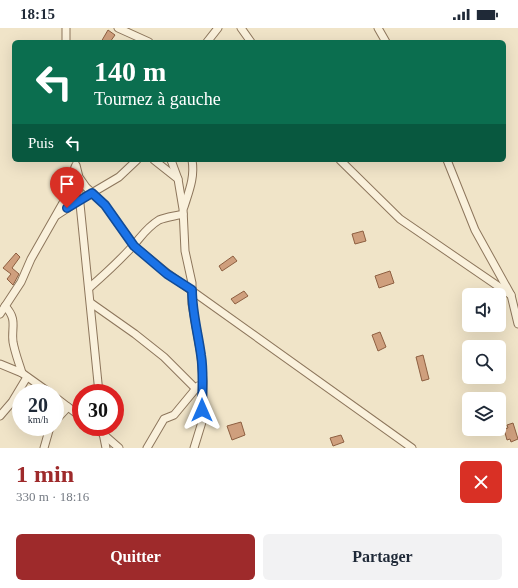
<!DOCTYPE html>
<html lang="fr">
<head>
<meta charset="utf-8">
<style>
  :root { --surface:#fff; --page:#f2f2f3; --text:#1f2937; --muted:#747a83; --accent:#9e2a2b }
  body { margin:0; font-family:"Times New Roman",serif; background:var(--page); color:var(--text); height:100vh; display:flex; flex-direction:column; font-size:15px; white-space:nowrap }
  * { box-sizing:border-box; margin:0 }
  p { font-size:13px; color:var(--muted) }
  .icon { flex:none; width:22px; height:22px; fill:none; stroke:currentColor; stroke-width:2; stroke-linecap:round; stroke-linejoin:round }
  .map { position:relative; height:420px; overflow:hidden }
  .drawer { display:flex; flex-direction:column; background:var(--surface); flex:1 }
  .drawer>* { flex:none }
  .guide { position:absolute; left:12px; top:12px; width:494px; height:122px; border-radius:6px; box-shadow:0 4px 16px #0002; background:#0b6e4f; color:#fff; overflow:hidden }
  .buttons { position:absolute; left:462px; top:260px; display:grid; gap:8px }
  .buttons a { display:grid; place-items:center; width:44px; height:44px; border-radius:6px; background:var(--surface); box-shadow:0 4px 16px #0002; font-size:20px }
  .speed { position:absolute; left:12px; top:356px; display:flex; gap:8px; font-size:20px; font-weight:700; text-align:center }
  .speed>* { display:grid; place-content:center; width:52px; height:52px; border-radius:50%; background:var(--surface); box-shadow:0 4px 16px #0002; line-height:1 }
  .speed small { font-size:10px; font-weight:400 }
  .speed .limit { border:6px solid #d22; background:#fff; color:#111 }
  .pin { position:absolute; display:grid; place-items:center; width:34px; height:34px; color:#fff; margin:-41px -17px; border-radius:50% 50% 50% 0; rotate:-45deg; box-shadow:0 0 4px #0007 }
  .pin .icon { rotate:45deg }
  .me { position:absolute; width:44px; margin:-22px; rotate:0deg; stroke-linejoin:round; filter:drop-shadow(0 0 3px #0008) }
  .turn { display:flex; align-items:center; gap:14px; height:84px; padding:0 16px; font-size:18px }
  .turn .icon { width:52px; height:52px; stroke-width:2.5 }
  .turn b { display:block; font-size:28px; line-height:34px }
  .then { display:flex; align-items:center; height:38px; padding:0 16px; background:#0003; gap:8px; font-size:15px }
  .round { display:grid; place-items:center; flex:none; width:42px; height:42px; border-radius:6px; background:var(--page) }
  .headline { display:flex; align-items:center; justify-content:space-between; height:68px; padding:0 16px }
  h1 { font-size:24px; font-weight:700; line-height:30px; color:var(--accent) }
  .primary-button { display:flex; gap:8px; margin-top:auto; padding:8px 16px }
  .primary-button a { flex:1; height:46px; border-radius:6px; background:var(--accent); color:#fff; font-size:16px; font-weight:700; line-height:46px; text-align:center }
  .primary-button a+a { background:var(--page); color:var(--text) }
  .status { display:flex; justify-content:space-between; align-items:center; height:28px; padding:0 20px; background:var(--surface); direction:ltr }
  .status svg { height:11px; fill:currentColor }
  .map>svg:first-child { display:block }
</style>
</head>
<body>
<div class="status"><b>18:15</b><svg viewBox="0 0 49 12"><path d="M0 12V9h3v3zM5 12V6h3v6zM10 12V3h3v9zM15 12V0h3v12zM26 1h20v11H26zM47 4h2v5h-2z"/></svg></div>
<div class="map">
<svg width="518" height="420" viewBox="0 0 518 420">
  <rect width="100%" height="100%" fill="#f0e4c8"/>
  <g fill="#cf9f7d" stroke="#8d5f41">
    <polygon points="108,2 115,7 110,14 101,14"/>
    <polygon points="363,203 366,213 355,216 352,206"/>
    <polygon points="16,225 20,229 12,240 19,246 13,257 7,251 11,246 3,240"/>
    <polygon points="233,228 237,233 222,243 219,238"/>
    <polygon points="390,243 394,255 379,260 375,248"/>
    <polygon points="244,263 248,268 235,276 231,271"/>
    <polygon points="380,304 386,319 378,323 372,307"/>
    <polygon points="423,327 429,351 422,353 416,329"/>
    <polygon points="241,394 245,407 232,412 227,398"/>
    <polygon points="513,395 518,411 511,414 510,411 507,412 504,401 508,400 507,397"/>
    <polygon points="341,407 344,414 333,418 330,410"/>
  </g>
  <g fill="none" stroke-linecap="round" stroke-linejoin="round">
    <g stroke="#8d765c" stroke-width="9">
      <g id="street">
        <polyline points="66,0 66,14"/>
        <polyline points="118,0 149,14"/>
        <polyline points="241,0 251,14"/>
        <polyline points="378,0 386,14"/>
        <polyline points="207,14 218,0"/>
        <polyline points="154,132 178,151 183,181 185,223 192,255 192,276 201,327 203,354 202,394 194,420"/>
        <polyline points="171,132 178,151"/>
        <polyline points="340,132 400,191 511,267"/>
        <polyline points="447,132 475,202 511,267 518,296"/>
        <polyline points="76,137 79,149 86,159 105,177 134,218 167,245 412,420"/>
        <polyline points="77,146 99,365"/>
        <path d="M184 179C189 163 195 149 192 132"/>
        <polyline points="57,187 80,172 119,149 137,132"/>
        <path d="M89 260C104 247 119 233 132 219 142 208 146 200 159 192 166 189 176 188 183 186"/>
        <polyline points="91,275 135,306 164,329 195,360"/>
        <path d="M5 278C18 292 11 299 13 314 15 325 19 335 22 345"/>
        <polyline points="0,286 21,254 31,231 64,173 75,139"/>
        <polyline points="0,336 22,345 50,365"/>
        <polyline points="55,369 81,389"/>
        <polyline points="0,388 12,374 27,349"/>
        <polyline points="55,393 68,379"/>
        <polyline points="95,399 119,420"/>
        <polyline points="103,405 106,420"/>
        <polyline points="44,420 50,399"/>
        <polyline points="147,420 164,391 174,387 198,358"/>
      </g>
    </g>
    <use href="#street" stroke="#faf1dc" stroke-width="7"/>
  </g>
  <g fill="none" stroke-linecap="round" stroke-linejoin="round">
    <g stroke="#114b97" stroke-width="10">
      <path id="route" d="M67 180 92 165 105 177 134 218 167 246 192 262C192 284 198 305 201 327 204 345 202 364 202 382"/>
    </g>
    <use href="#route" stroke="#1a73e8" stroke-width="7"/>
  </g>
</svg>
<div class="buttons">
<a><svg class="icon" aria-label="sound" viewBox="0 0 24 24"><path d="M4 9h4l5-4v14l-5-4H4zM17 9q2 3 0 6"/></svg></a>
<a><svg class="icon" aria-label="search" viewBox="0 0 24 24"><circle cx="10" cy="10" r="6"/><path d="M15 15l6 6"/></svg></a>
<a><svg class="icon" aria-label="layers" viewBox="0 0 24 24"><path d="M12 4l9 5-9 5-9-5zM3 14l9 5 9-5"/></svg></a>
</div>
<div class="speed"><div>20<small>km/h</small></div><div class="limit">30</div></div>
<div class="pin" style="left:67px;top:180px;background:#d93025"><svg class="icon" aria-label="arrive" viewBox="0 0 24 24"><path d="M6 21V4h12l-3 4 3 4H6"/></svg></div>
<svg class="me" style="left:202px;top:382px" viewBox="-20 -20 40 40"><path d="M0-17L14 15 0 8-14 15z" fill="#1a73e8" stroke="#fff" stroke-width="4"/></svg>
<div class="guide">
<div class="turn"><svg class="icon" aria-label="left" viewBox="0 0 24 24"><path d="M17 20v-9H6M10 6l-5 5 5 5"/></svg><div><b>140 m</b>Tournez à gauche</div></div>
<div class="then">Puis<svg class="icon" aria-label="left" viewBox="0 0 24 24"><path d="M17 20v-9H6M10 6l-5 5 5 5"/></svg></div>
</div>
</div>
<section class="drawer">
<div class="headline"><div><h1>1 min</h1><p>330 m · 18:16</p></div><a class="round" style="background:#d93025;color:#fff"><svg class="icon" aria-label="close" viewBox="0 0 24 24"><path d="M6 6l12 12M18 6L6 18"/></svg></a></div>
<div class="primary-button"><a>Quitter</a><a>Partager</a></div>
</section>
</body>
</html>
